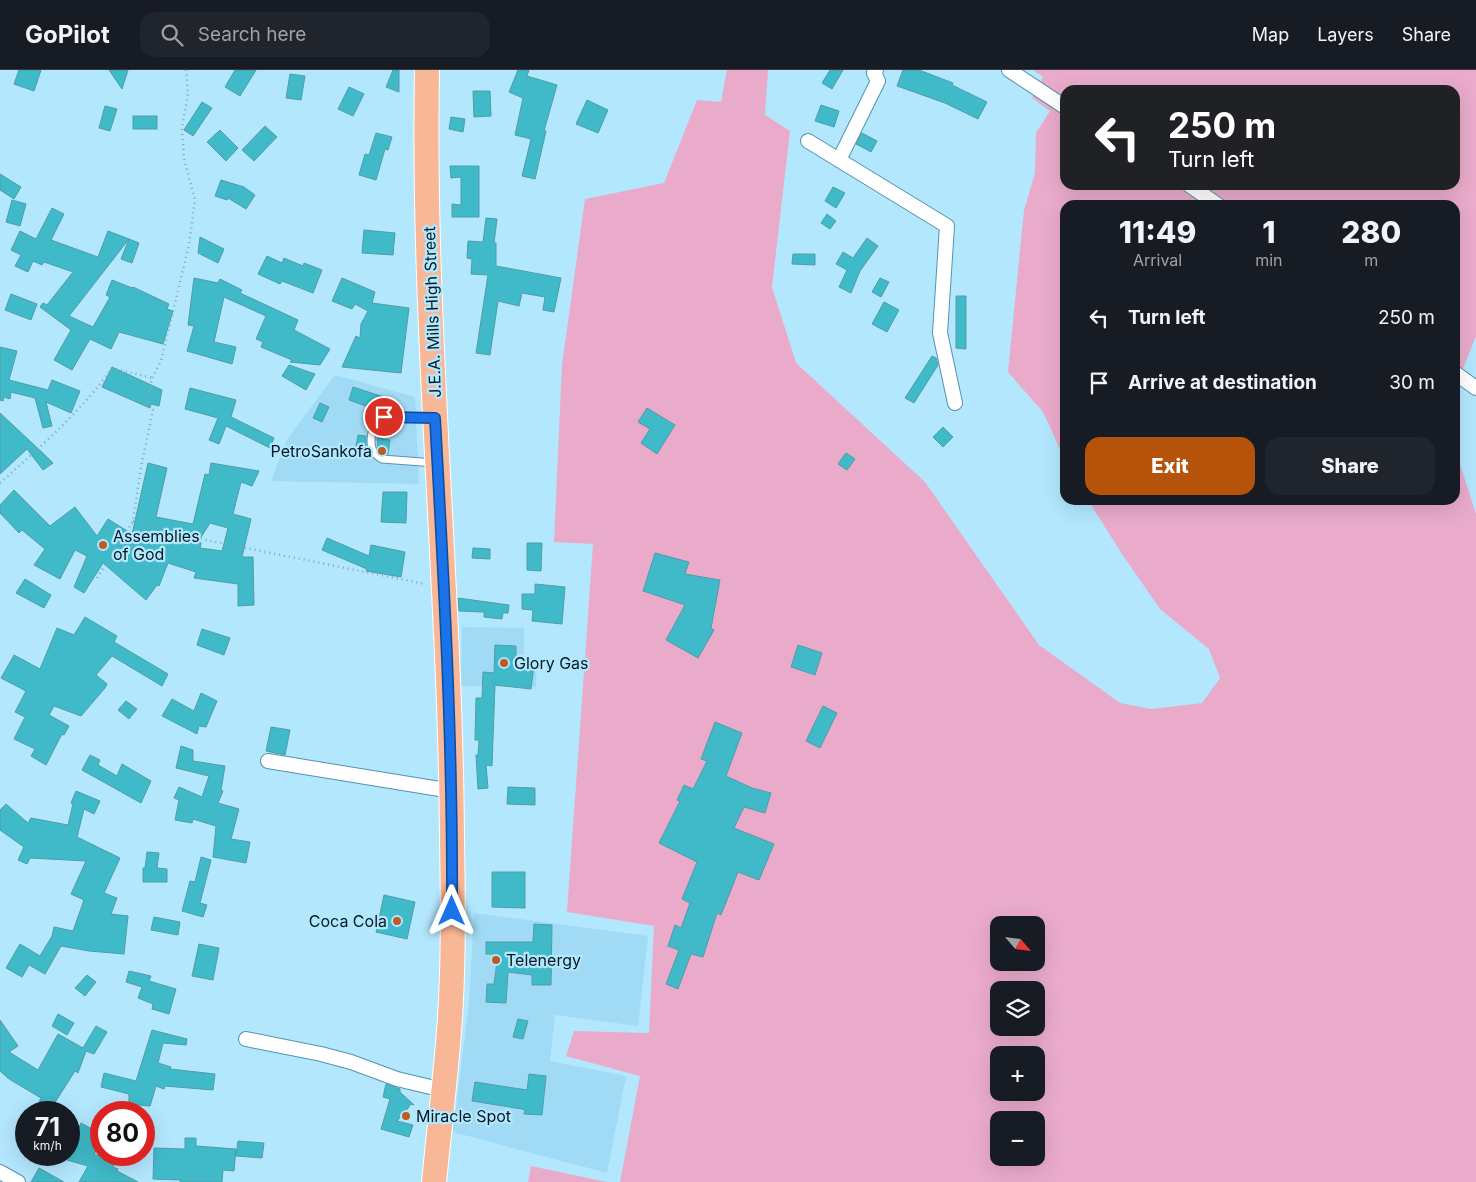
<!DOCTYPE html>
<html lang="en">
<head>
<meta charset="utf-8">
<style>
  :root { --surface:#171b24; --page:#20242c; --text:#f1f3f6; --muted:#9ea1a6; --line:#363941; --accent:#b45309 }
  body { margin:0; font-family:Inter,sans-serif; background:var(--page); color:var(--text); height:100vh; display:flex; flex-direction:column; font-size:19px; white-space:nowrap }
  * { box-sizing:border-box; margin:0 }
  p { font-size:16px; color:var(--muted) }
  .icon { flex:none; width:28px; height:28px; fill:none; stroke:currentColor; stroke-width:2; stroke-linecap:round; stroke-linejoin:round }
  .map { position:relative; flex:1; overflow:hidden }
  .details { position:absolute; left:1060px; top:130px; width:400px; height:305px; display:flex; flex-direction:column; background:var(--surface); border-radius:15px; box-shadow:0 5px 20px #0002 }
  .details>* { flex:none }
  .guide { position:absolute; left:1060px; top:15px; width:400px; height:105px; border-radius:15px; box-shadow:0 5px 20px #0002; background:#202124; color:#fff; overflow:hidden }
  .needle { width:32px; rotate:118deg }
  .buttons { position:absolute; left:990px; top:846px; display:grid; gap:10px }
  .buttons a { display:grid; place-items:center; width:55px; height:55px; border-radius:10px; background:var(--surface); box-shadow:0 5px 20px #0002; font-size:25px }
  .speed { position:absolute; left:15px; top:1031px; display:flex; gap:10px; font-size:25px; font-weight:700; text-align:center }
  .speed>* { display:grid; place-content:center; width:65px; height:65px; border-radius:50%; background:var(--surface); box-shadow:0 5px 20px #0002; line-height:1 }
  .speed small { font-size:12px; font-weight:400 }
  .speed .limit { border:8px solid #d22; background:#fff; color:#111 }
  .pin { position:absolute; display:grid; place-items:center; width:42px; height:42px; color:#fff; margin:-21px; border:2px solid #fff; border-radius:50%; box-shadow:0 1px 5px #0007 }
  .me { position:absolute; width:55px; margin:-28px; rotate:0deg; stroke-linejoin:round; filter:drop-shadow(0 0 4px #0008) }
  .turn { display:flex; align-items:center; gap:18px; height:105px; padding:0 25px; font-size:22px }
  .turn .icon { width:65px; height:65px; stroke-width:2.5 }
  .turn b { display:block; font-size:35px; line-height:42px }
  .eta { display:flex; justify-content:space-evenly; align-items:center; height:85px; text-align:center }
  .eta b { font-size:30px; font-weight:800; line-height:35px }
  .button { display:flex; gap:10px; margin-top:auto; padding:10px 25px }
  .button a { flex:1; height:58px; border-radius:15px; background:var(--accent); color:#fff; font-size:20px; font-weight:800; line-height:58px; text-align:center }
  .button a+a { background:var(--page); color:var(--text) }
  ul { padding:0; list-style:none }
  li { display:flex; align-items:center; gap:15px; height:65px; padding:0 25px }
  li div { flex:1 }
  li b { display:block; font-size:19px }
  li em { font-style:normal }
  header { display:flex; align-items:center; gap:30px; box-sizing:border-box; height:70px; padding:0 25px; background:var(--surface); border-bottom:1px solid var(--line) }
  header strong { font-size:24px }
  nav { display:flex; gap:28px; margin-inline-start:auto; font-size:18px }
  .search { width:350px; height:45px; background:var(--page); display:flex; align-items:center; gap:12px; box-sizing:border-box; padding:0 18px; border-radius:15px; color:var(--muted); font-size:19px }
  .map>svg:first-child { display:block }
</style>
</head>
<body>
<header>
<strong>GoPilot</strong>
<div class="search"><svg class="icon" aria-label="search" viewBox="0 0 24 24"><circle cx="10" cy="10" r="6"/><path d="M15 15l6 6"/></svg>Search here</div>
<nav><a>Map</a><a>Layers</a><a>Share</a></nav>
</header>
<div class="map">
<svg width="1476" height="1112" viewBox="0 0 1476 1112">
  <rect width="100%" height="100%" fill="#b3e7fe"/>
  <g fill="#a0daf4">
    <polygon points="335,305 415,327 419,414 271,411 288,368"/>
    <polygon points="462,557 524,558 524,588 537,588 536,617 461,616"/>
    <polygon points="474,843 648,866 638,956 555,945 550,991 626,1006 607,1103 453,1062 469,933"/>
  </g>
  <g fill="#eaabcb" fill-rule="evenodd">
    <path d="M727 0H768L765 45 790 61 772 217 796 293 925 412 1039 575 1120 633 1151 639 1202 633 1220 608 1209 579 1160 539 1122 484 1088 430H1455V379L1476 444V1112H620L640 1006 566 986 574 961 649 963 654 856 567 842 593 474 554 472 562 295 585 129 664 113 697 30 721 32ZM999 855H1036V892H999ZM999 920H1036V958H999ZM999 985H1036V1022H999ZM999 1050H1036V1088H999Z"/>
    <path d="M1033 0H1476V266L1455 319V135H1065V390L1043 342 1008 302 1024 140 1035 103 1036 63 1050 41 1032 28 1043 7ZM1065 20H1455V115H1065Z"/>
    <polygon points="531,1096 607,1112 528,1112"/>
  </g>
  <g fill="#40bac9" stroke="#509ca7" fill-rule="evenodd">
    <polygon points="19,0 41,0 34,21 14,14"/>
    <polygon points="109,0 128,0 122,19"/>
    <polygon points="235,0 256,0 240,26 225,17"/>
    <polygon points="393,0 399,0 399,22 386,17"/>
    <polygon points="518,0 529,0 527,6 557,15 544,61 546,61 535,109 522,106 531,69 515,65 523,28 509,22"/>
    <polygon points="830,0 843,0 832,19 822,13"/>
    <polygon points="903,0 919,0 953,13 952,15 987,32 978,49 945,33 897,16"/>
    <polygon points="290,4 305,6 301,30 286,28"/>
    <polygon points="349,17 364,24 353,46 338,39"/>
    <polygon points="473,21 490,21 491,46 474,47"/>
    <polygon points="587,30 608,40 598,63 576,54"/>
    <polygon points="202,32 212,38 193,66 184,60"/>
    <polygon points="821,35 839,41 834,57 815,51"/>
    <polygon points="105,36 117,39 110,61 99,58"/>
    <rect x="133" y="46" width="24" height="13"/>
    <polygon points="451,47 465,49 463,62 449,59"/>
    <polygon points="265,56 277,67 254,91 242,80"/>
    <polygon points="220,60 238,78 226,91 207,72"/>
    <polygon points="376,63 392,67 388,80 385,79 376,110 359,105 365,84 369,85"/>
    <polygon points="862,63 877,71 871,82 856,74"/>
    <polygon points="450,96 479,96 479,147 452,147 452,134 461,135 461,107 451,108"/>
    <polygon points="0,104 21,117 14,129 0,120"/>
    <polygon points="221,110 244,117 255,125 246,139 228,128 227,130 215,126"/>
    <polygon points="833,117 845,123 836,138 825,131"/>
    <polygon points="12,130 26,134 20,156 6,152"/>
    <polygon points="52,138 64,144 51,170 98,187 108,161 129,169 69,246 93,257 110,227 106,225 112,210 132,218 133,217 169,234 167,239 173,241 163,274 119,262 111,279 90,269 72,300 54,290 71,260 40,237 43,233 47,235 73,202 44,192 42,195 33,191 28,202 15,196 21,185 11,180 20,161 36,169"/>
    <polygon points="827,144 836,151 830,159 821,153"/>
    <polygon points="486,148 497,149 494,173 496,173 496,196 561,208 554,242 543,240 545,227 522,223 519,236 498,231 490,285 476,283 488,205 471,204 472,189 467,188 468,171 483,172"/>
    <polygon points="364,160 395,163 393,185 362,183"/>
    <polygon points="200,167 224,179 218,193 198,183"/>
    <polygon points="867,168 878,176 860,201 851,223 839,217 847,200 836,194 843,182 853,188"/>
    <polygon points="129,169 139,173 132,193 121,189"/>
    <polygon points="793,184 815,184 815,195 792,194"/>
    <polygon points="267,186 282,193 284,188 303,196 304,193 322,200 313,223 282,211 280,214 258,204"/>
    <polygon points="194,208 218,213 220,209 242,220 240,223 298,250 294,260 330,279 320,295 290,292 292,290 261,277 263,272 256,269 266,246 224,227 214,272 236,277 232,294 187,281 194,256 188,255"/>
    <polygon points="342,208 375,222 372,233 409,238 401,303 342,297 356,266 360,268 361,254 368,241 355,234 352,239 332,231"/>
    <polygon points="880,208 889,212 881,227 872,222"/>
    <polygon points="11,224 37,234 31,250 5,240"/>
    <polygon points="956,226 966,226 966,279 956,278"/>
    <polygon points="884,232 899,240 887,262 872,254"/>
    <polygon points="0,277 17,281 9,310 48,320 52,310 80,321 71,343 46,332 52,356 43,358 35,328 11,322 10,329 4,327 3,331 0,330"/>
    <polygon points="932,286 936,288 938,295 914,333 905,328"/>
    <polygon points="289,295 315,304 306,320 282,306"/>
    <polygon points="112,297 162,320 159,336 151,334 150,338 102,317"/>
    <polygon points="353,317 393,330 389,342 385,343 349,330"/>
    <polygon points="190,318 236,330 231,347 274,368 270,378 226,356 219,374 209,370 218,348 185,339"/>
    <polygon points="320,333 329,337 322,352 313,348"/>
    <polygon points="647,338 675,355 657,384 641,373 650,359 638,352"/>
    <polygon points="0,343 47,387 53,393 43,400 27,379 0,404"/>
    <polygon points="943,357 953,367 943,377 933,367"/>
    <polygon points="358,365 366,366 366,377 369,384 355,382"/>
    <polygon points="377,368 390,370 388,384 384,384 378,379"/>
    <polygon points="846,383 855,389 847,400 838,394"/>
    <path d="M148 393 167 398 156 447 193 454 205 404 209 405 211 393 259 401 252 416 241 412 233 444 251 449 242 487H253L254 535 238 536V514L194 508 196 502 168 493 159 516 157 515 146 530 103 493 84 523 74 517 87 486 75 480 60 509 34 495 45 479 22 460 19 463 0 443V435L14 420 50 456 75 437 97 466 108 449 132 464ZM210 453 228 458 222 481 200 478 201 473 198 472Z"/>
    <polygon points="383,422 407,422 406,453 381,452"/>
    <polygon points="327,468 369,486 371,475 405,482 401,507 366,501 367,499 322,480"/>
    <polygon points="527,473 542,473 541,501 527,500"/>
    <polygon points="473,478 490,479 490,489 472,488"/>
    <polygon points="655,483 689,492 685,504 720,510 711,558 714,560 698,588 666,570 685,535 643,521"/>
    <polygon points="25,509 51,525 44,538 16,523"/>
    <polygon points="535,514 565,517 562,554 532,551 533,540 522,539 522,524 535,524"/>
    <polygon points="458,528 509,535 508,543 503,543 502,549 484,547 484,542 459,541"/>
    <polygon points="85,547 117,566 114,572 168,604 162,616 112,586 96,605 107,614 105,618 81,646 54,636 49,645 69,656 64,665 62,664 46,695 31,686 35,679 14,669 25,647 15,642 26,621 1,608 14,585 40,599 57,558 74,565"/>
    <polygon points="202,559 230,568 224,585 197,575"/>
    <polygon points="495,575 516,576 516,593 534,595 531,619 495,615 492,696 486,695 488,718 478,719 476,685 478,685 479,670 475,670 476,628 482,628 483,602 494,603"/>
    <polygon points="798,575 822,583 815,605 791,597"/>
    <polygon points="201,623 217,631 206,657 199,656 197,664 162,646 172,629 194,641"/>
    <polygon points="126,631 137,639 129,649 118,640"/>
    <polygon points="823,636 837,643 820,678 806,671"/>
    <polygon points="715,652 742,663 726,706 752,718 771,723 765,743 744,737 734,758 774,774 759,810 738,802 721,845 717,843 703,887 691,884 678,919 666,914 679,880 668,876 675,855 681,858 690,833 682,829 697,792 659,773 680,731 677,730 684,715 693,719 707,691 701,689"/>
    <polygon points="271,657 290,660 285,685 266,681"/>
    <polygon points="181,676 193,680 193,691 225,696 221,720 223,721 218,733 239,739 231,769 250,772 246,793 213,787 216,756 193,749 192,753 175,750 179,730 174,728 179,717 202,727 209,706 176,698"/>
    <polygon points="90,685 100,690 98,695 117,706 122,694 151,711 141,733 82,700"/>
    <polygon points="508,717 535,718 535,735 507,734"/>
    <polygon points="76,721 100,731 94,744 84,739 77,767 120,788 104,823 117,828 111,844 128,846 124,884 89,881 61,876 45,904 29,895 22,907 6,898 20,874 40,886 52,866 54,857 73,861 84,830 71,824 86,791 30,788 27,794 18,790 24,777 0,760 0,740 6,734 28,753 31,748 68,755 73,734 71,733"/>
    <polygon points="147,782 159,783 157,798 167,799 167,812 143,812 143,798 145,798"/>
    <polygon points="201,787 211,790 200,833 207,835 203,847 182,841 190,811 195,812"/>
    <polygon points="492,802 525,802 525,838 492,837"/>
    <polygon points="384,825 415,832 407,869 376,862"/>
    <polygon points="154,847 180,852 178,865 151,860"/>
    <polygon points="534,854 552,855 551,915 532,915 532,905 508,902 506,933 486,932 487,914 494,914 498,884 486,884 486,872 533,872"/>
    <polygon points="199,874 219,878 213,910 192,906"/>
    <polygon points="129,901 151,906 149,911 176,919 169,944 152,939 153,934 138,928 142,917 126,912"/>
    <polygon points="87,905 96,912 85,926 75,918"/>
    <polygon points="58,944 74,953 67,965 52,956"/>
    <polygon points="518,949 528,951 523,969 513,967"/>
    <polygon points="0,950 18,976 9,982 38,1000 58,964 83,978 96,956 107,962 94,984 86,981 78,1003 75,1001 49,1042 44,1042 36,1038 41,1028 9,1009 0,1001"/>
    <polygon points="152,960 187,969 186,975 163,973 158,993 171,997 170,999 215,1004 213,1020 165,1016 164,1019 156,1016 150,1036 129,1034 129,1024 101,1017 104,1003 136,1011"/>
    <polygon points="529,1004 546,1006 542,1045 524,1044 525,1040 522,1039 472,1031 475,1012 527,1020"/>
    <polygon points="386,1014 400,1019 400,1022 414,1035 410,1034 409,1037 397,1051 413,1055 409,1067 381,1059 390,1029 383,1027"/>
    <polygon points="81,1053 101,1064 101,1071 94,1085 119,1085 113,1097 118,1099 117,1101 138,1112 79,1112 88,1096 67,1090 69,1085 69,1064 75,1066"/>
    <polygon points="185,1068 196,1068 196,1076 236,1079 234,1101 223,1100 222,1112 180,1112 180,1110 153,1109 154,1078 185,1079"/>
    <polygon points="238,1071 264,1073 262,1088 236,1086"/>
    <polygon points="39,1098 64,1112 31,1112"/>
  </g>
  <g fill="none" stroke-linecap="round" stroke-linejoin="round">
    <g stroke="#5493ae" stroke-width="9">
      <path id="service" d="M433 348C408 348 373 336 371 370 371 380 374 384 382 389L435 393"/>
    </g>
    <g stroke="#5493ae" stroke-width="16">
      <g id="minor">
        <polyline points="1009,0 1065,37"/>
        <polyline points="808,71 947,156 940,263 955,333"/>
        <polyline points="839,90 878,11 874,3 876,0"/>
        <polyline points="1189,115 1218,135"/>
        <polyline points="1455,303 1476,318"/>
        <polyline points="268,691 452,721"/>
        <polyline points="246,969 321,984 351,992 397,1009 443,1020"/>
        <polyline points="0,1102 18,1112"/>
      </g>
    </g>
    <g stroke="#fff" stroke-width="26">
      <path id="trunk" d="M427 0C422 255 450 511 452 766 453 831 454 897 449 962 445 1012 439 1062 434 1112"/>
    </g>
    <g stroke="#7da9bc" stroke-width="2.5" stroke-dasharray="1 4" stroke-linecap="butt">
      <path d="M0 413C40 377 81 342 112 298L152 308"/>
      <polyline points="133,451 196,468 425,514"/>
      <polyline points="97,508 133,451 141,397 153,340 147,331 152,308 161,291 189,175 195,130 184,89 182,57 188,24 186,0"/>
    </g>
    <use href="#service" stroke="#fff" stroke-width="7"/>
    <use href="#minor" stroke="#fff" stroke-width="14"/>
    <use href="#trunk" stroke="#f8b796" stroke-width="24"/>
  </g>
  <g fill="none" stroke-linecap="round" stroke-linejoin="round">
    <g stroke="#114b97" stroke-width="12">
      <path id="route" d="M384 347 435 348C444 512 453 676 452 841"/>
    </g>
    <use href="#route" stroke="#1a73e8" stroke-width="9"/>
  </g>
  <g fill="#bd5b20" stroke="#b3e7fe" stroke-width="2">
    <circle cx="382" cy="381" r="5"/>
    <circle cx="103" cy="475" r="5"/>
    <circle cx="504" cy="593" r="5"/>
    <circle cx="397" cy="851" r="5"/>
    <circle cx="496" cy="890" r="5"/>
    <circle cx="406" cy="1046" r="5"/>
  </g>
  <g text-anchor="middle" stroke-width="4.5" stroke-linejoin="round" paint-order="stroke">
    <g font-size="16" fill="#011a25" stroke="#b3e7fe">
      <text transform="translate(432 242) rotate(-92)" y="6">J.E.A. Mills High Street</text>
    </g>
    <g font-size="16" fill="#011a25" stroke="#b3e7fe" text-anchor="start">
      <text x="372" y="387" text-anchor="end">PetroSankofa</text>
      <text x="113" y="472">Assemblies<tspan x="113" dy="18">of God</tspan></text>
      <text x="514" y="599">Glory Gas</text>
      <text x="387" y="857" text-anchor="end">Coca Cola</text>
      <text x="506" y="896">Telenergy</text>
      <text x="416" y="1052">Miracle Spot</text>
    </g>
  </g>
</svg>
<div class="buttons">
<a><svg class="needle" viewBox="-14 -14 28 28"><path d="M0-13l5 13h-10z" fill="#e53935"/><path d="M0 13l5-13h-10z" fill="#9ea1a6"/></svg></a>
<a><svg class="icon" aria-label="layers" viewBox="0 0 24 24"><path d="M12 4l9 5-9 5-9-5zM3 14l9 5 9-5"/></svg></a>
<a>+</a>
<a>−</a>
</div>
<div class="speed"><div>71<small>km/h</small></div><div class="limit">80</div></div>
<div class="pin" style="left:384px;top:347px;background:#d93025"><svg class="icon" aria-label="arrive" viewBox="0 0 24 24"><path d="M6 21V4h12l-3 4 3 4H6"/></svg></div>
<svg class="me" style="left:452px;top:841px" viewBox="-20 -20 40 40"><path d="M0-17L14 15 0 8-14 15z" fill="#1a73e8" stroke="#fff" stroke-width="4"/></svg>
<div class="guide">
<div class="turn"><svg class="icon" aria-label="left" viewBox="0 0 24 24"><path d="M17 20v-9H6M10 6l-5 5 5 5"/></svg><div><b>250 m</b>Turn left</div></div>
</div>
<section class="details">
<div class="eta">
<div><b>11:49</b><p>Arrival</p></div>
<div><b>1</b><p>min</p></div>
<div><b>280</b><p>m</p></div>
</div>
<ul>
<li><svg class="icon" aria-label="left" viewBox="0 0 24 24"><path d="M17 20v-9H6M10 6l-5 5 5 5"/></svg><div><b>Turn left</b></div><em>250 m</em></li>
<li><svg class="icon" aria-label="arrive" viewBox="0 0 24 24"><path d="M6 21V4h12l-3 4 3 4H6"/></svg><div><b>Arrive at destination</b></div><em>30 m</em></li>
</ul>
<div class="button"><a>Exit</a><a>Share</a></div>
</section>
</div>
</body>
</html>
